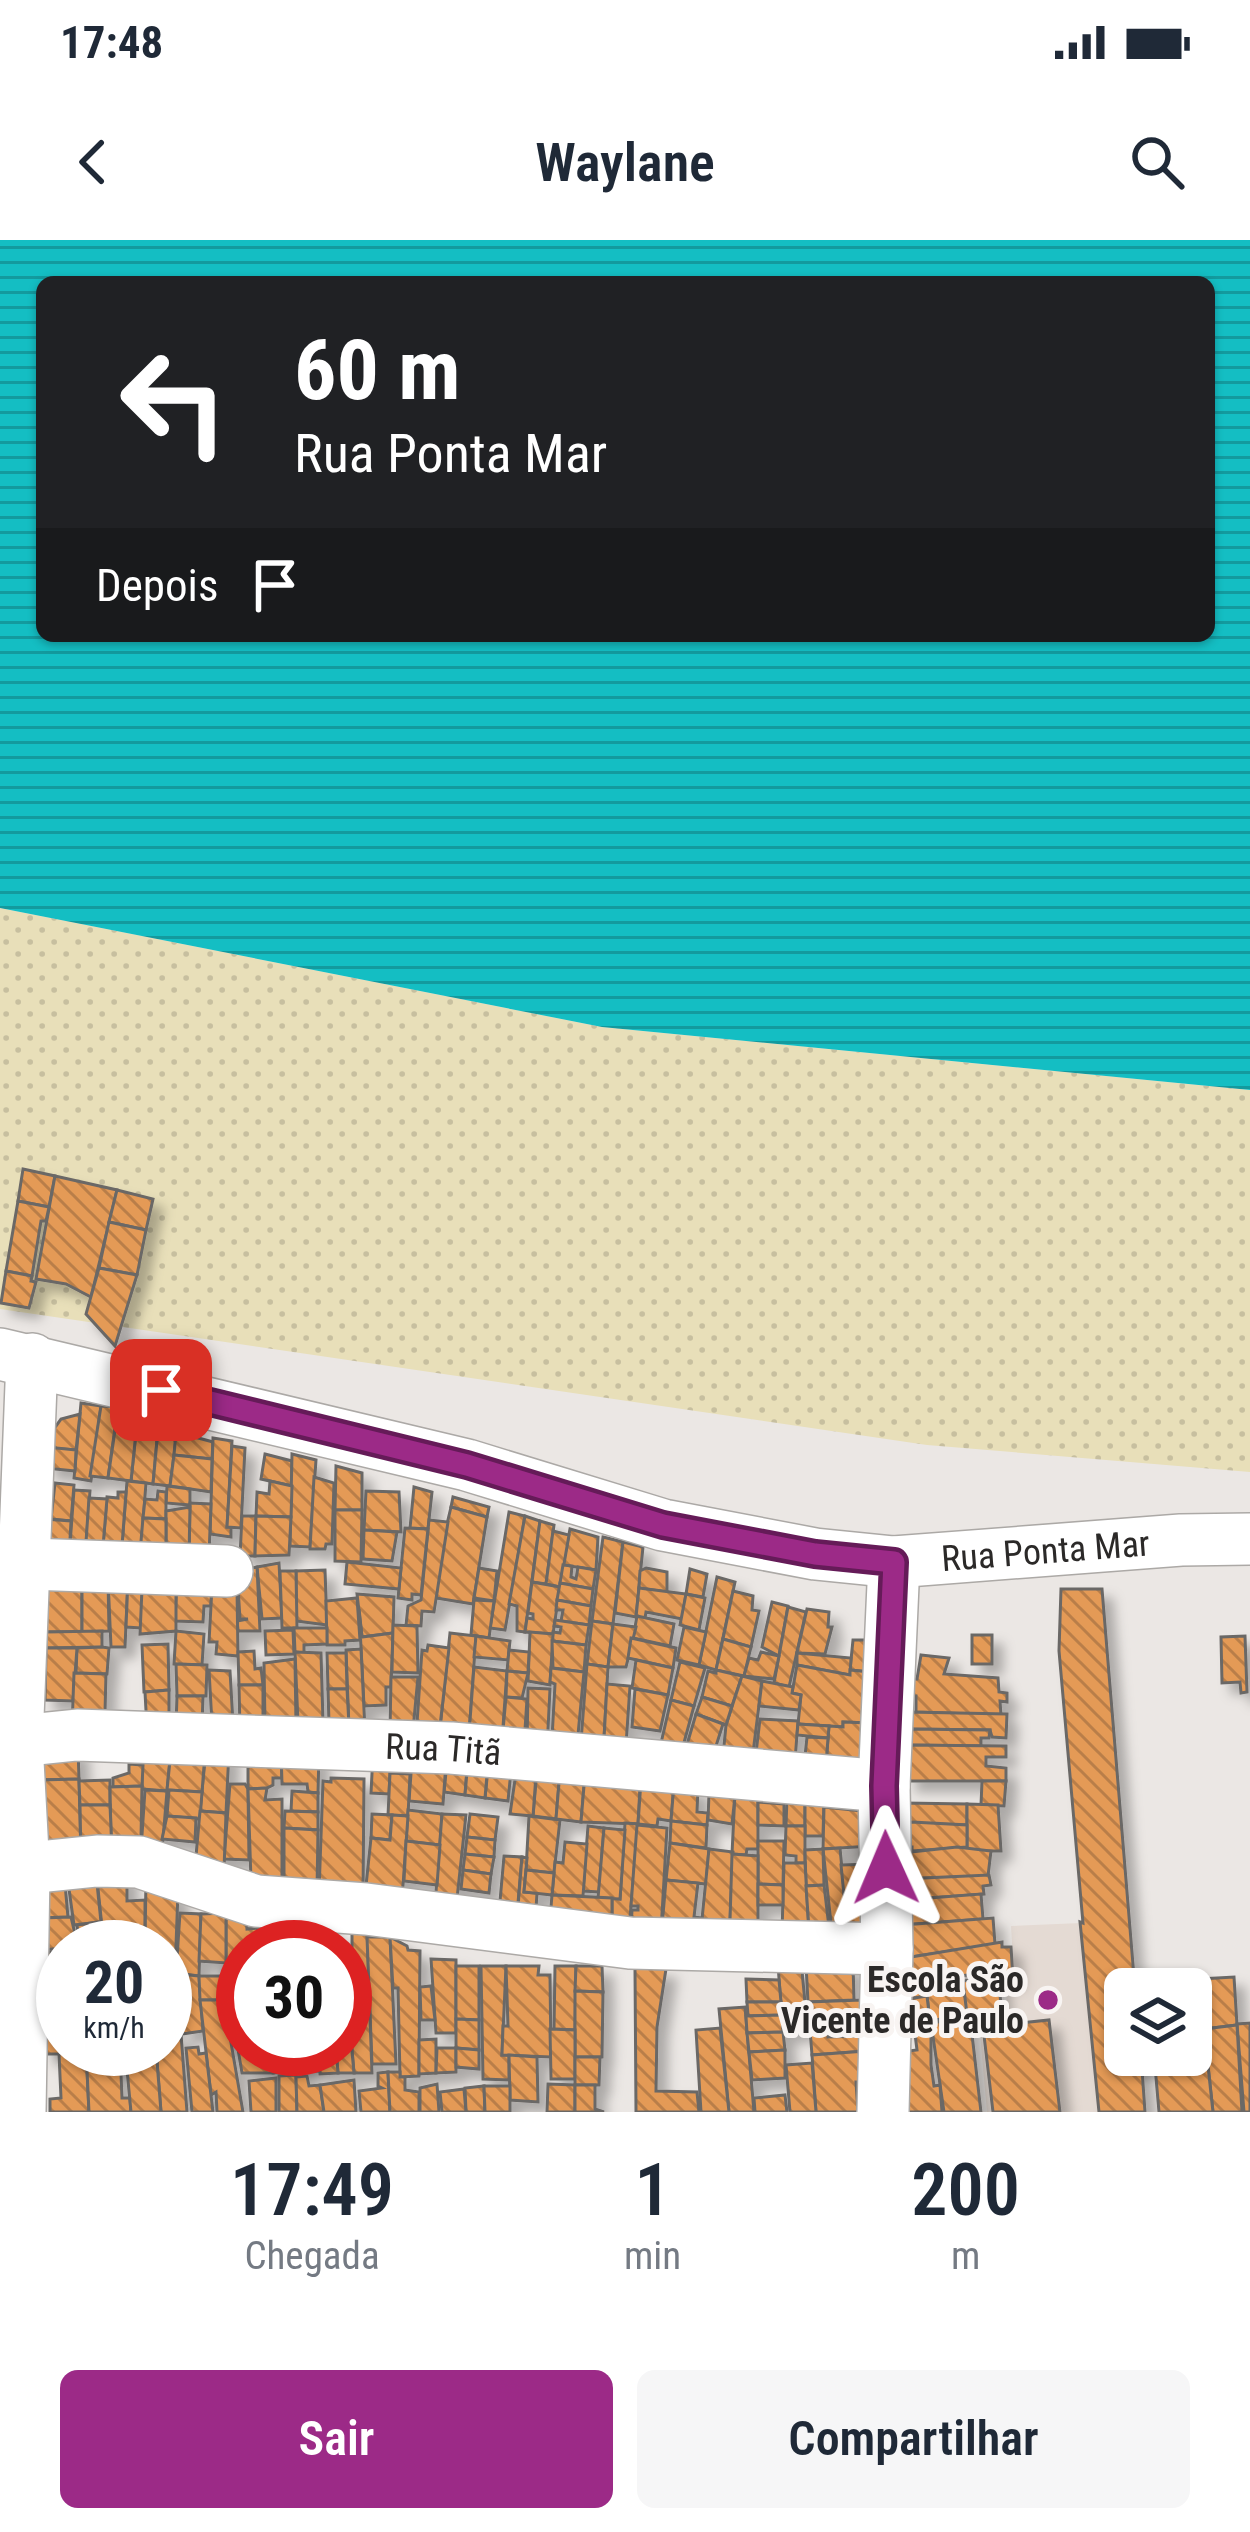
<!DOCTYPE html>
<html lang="pt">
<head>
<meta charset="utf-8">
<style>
  :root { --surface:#fff; --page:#f6f6f7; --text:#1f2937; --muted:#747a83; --accent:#9c2a87 }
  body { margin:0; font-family:"Roboto Condensed",sans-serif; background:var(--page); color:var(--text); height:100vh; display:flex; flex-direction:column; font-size:45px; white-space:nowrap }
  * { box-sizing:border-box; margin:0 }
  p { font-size:39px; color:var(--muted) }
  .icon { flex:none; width:66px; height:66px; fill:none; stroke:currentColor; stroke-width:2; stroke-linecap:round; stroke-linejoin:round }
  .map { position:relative; height:1872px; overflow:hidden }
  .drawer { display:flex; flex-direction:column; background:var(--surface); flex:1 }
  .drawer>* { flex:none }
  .top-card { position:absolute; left:36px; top:36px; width:1179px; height:366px; border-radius:18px; box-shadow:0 3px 9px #0004; background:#202124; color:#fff; overflow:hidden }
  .tools { position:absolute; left:1104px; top:1728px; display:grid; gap:24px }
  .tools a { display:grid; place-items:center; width:108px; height:108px; border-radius:18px; background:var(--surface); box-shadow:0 3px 9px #0004; font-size:60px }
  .speed { position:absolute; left:36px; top:1680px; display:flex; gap:24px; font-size:60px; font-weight:700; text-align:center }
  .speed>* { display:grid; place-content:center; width:156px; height:156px; border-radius:50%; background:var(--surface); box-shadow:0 3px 9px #0004; line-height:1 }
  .speed small { font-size:30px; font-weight:400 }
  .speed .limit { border:18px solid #d22; background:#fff; color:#111 }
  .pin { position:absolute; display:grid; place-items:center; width:102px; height:102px; color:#fff; margin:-51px; border-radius:24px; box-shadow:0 6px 18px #0006 }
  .me { position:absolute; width:132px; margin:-66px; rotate:359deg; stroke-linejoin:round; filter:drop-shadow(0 0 9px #0008) }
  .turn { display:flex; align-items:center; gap:42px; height:252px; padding:0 60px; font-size:54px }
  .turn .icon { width:156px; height:156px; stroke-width:2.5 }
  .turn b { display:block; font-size:84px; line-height:102px }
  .then { display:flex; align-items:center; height:114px; padding:0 60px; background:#0003; gap:24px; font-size:45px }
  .eta { display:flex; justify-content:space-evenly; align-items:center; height:204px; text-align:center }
  .eta b { font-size:72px; font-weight:600; line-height:84px }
  .cta { display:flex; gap:24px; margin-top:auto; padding:24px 60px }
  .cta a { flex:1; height:138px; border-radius:18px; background:var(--accent); color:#fff; font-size:48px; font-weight:600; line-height:138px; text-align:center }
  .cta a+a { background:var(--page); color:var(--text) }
  .status { display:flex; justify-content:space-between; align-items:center; height:84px; padding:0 60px; background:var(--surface); direction:ltr }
  .status svg { height:33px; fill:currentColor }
  header { display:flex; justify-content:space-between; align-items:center; height:156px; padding:0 60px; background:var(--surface); font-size:54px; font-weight:600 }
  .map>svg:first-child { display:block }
</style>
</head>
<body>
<div class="status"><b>17:48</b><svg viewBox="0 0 49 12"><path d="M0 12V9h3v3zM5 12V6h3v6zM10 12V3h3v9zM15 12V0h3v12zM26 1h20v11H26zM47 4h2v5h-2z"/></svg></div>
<header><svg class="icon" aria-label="back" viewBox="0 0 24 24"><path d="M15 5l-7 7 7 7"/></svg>Waylane<svg class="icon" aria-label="search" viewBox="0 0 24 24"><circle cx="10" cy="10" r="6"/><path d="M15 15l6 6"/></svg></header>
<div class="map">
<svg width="1250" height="1872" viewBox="0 0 1250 1872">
  <defs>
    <pattern id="sand-dots" width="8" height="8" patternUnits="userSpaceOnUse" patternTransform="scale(3)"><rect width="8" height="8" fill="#e8dfb9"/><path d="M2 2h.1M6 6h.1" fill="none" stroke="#c7bf9f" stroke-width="1.8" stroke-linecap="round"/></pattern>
    <pattern id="water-rules" width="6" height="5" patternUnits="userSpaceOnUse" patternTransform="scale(3)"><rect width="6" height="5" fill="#14bec3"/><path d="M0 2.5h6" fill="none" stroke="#139a9e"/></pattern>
    <pattern id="building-back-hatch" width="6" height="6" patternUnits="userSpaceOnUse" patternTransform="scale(3)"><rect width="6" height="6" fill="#e49a57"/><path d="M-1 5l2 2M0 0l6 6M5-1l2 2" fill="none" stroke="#b97e48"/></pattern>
    <filter id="shadow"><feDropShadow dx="10" dy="10" stdDeviation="6" flood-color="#0004"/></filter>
  </defs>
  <rect width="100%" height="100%" fill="#ebe7e4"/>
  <polygon fill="#e4dad3" points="1081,1683 1102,1872 987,1872 979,1782 1008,1779 1005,1741 1014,1737 1011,1686"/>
  <polygon fill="url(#sand-dots)" points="0,668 602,787 1250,850 1250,1232 927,1205 0,1069"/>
  <path fill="url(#water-rules)" fill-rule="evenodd" d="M0 0H1250V850L602 787 0 668ZM42 42H1209V396H42Z"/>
  <g fill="url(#building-back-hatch)" stroke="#6b6866" stroke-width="3" filter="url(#shadow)">
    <polygon points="23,929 55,936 49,967 18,961"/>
    <polygon points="55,936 117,950 91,1057 66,1044 36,1039"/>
    <polygon points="117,950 153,959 146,990 109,982"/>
    <polygon points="18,961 49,967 46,981 41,981 32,1036 6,1031"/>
    <polygon points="109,982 146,990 137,1035 99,1028"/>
    <polygon points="99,1028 137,1035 115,1106 86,1074"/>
    <polygon points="6,1031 32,1036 31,1041 36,1042 29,1068 1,1063"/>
    <polygon points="81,1163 101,1166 91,1241 74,1238"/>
    <polygon points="101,1166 118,1167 108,1238 90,1236"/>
    <polygon points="138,1173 159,1179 153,1244 131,1241"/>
    <polygon points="80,1174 76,1210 51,1208 53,1190 61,1179"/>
    <polygon points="117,1177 137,1182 131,1241 108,1238"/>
    <polygon points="159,1179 178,1184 170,1246 153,1244"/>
    <polygon points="176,1192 213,1202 212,1219 174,1215"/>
    <polygon points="213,1198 232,1201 227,1287 231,1287 231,1297 210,1294"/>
    <polygon points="232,1206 245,1208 241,1288 227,1287"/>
    <polygon points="47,1207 76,1210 75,1231 45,1228"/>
    <polygon points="265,1214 292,1221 292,1246 261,1239"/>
    <polygon points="292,1214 316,1220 310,1307 290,1306"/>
    <polygon points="174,1215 212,1219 211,1252 170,1246"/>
    <polygon points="336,1226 362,1233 362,1270 335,1270"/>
    <polygon points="314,1237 334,1243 332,1304 326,1304 325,1309 310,1309"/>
    <polygon points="127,1241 146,1243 140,1320 121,1319"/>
    <polygon points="270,1241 292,1246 291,1277 256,1276 257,1252 269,1254"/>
    <polygon points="55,1243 74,1245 71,1281 51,1279"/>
    <polygon points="167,1246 190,1249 190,1265 166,1263"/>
    <polygon points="414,1247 432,1252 428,1289 410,1288"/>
    <polygon points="74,1250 90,1251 85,1317 69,1318"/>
    <polygon points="158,1251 166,1252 166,1279 143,1278 145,1259 157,1260"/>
    <polygon points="366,1251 399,1252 401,1292 364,1290"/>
    <polygon points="118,1252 126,1252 121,1319 102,1318 107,1257 118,1258"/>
    <polygon points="453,1257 489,1267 487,1277 451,1267"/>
    <polygon points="89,1258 107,1259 102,1318 85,1317"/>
    <polygon points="190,1263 211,1264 209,1315 189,1315"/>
    <polygon points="190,1267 189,1315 166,1314 166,1271"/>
    <polygon points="451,1267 487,1277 473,1364 436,1358 442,1305"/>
    <polygon points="335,1270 362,1270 361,1322 335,1321"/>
    <polygon points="509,1272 525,1276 505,1390 490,1388"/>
    <polygon points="242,1276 256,1276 255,1316 240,1316"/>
    <polygon points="256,1276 291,1277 289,1315 255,1316"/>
    <polygon points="525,1276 540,1281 525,1392 517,1391 517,1366 509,1364"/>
    <polygon points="143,1278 166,1279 166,1314 140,1313"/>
    <polygon points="44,1279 71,1281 69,1318 41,1316"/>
    <polygon points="429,1280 448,1282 434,1372 422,1371 421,1386 406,1385 408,1366 421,1360"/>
    <polygon points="540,1281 554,1285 546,1344 532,1342"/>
    <polygon points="405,1288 428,1289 421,1355 412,1354 412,1360 398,1358"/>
    <polygon points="570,1289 598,1297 596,1330 563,1325"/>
    <polygon points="364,1290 397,1292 392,1321 363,1319"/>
    <polygon points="553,1291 569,1295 560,1347 546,1344"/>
    <polygon points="603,1297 623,1302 613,1384 592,1381"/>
    <polygon points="623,1302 643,1307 636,1377 615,1373"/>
    <polygon points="347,1322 401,1328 399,1349 345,1344"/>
    <polygon points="279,1323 282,1378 262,1379 257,1327"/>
    <polygon points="563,1325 572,1326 571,1337 576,1339 578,1327 596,1330 593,1349 560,1343"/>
    <polygon points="257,1327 260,1391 238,1391 237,1381 248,1379 240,1379 237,1331"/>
    <polygon points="479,1328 497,1331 494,1361 474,1358"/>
    <polygon points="646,1328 667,1332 667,1352 639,1348 640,1331"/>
    <polygon points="690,1329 707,1334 703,1357 686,1354"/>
    <polygon points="325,1330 327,1385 296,1381 296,1331"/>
    <polygon points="280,1331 296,1331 297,1388 282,1388"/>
    <polygon points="717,1337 735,1342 716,1430 699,1425"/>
    <polygon points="177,1338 212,1338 211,1366 204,1366 203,1382 175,1381"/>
    <polygon points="82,1339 82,1392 46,1392 48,1340"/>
    <polygon points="82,1339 108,1339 109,1391 82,1392"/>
    <polygon points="108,1339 128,1339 125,1407 111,1407"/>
    <polygon points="128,1339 143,1339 141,1388 126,1387"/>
    <polygon points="532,1342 560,1347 553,1394 525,1392 527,1378 533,1379 533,1374 528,1373"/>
    <polygon points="560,1343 593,1349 591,1366 557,1360"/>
    <polygon points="212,1347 237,1348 238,1416 216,1414 217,1402 209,1402"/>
    <polygon points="639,1348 686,1354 682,1379 646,1372 645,1378 636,1377"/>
    <polygon points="142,1349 176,1349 176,1391 140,1394"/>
    <polygon points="1061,1349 1102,1349 1135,1749 1125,1749 1125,1815 1141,1815 1145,1872 1099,1872 1080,1682 1083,1683 1059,1411"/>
    <polygon points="733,1351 753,1356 752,1370 759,1371 751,1407 723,1399"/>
    <polygon points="357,1354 394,1357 393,1393 362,1397"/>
    <polygon points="686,1354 705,1358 699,1390 680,1385"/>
    <polygon points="357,1358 360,1400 345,1401 345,1405 327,1405 326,1361"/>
    <polygon points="474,1360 494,1361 489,1398 471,1395"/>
    <polygon points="557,1360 591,1366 589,1385 561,1381 563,1370 556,1370"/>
    <polygon points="772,1362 788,1366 779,1416 762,1407"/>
    <polygon points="788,1367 806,1372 789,1447 774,1443"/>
    <polygon points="359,1369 362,1397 393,1393 391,1447 386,1447 386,1465 364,1466"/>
    <polygon points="807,1369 829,1372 828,1387 832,1387 825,1414 797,1413"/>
    <polygon points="637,1376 674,1384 670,1406 633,1398"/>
    <polygon points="555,1380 589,1385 586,1405 552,1401 553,1392 560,1393 561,1387 554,1386"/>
    <polygon points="592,1381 613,1384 608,1427 587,1424"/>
    <polygon points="613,1384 636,1387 626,1427 608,1427"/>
    <polygon points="393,1385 417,1386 418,1433 392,1432"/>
    <polygon points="684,1387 706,1392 699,1425 677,1420"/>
    <polygon points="294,1388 327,1388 327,1404 304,1405 304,1413 295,1412"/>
    <polygon points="293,1390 294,1414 266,1415 265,1391"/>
    <polygon points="102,1391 102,1407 46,1408 46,1392"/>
    <polygon points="176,1391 204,1394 202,1425 174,1424"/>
    <polygon points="530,1392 553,1394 550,1445 528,1441"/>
    <polygon points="450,1393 476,1396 469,1494 440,1488"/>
    <rect x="972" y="1395" width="20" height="29"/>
    <polygon points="476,1396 510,1401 508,1420 474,1417"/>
    <polygon points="1245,1396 1247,1452 1241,1453 1240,1442 1222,1443 1221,1397"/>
    <polygon points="631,1398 676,1408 673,1428 628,1418"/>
    <polygon points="723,1399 751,1407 744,1436 716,1430"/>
    <polygon points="853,1400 869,1400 870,1432 850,1430"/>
    <polygon points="552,1401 586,1405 584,1432 553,1428"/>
    <polygon points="168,1404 169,1450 144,1452 142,1405"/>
    <polygon points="428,1405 449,1408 440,1486 417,1483 422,1410 427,1411"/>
    <polygon points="102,1407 109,1408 107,1434 76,1433 77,1408"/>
    <polygon points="46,1408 77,1408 73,1461 45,1460"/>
    <polygon points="361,1409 365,1490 349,1490 346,1410"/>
    <polygon points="509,1410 529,1412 528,1433 507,1431"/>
    <polygon points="254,1411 255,1429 261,1428 263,1445 239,1445 238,1412"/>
    <polygon points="295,1412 321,1413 323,1482 298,1483"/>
    <polygon points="761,1412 779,1416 774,1439 744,1436 749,1418 758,1420"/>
    <polygon points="327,1413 346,1413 347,1449 328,1449"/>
    <polygon points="797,1413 851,1418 850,1435 797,1425"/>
    <polygon points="921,1415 949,1418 944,1434 998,1438 999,1452 1007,1453 1007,1462 1000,1461 1001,1475 916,1472 916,1456 908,1456 908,1439 917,1439"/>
    <polygon points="295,1419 296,1485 265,1485 264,1423"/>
    <polygon points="636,1420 673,1428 668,1455 632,1448"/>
    <polygon points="680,1422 705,1428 694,1466 671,1460"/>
    <polygon points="176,1424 207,1425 206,1456 177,1456"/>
    <polygon points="587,1424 608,1427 603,1517 580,1514"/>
    <polygon points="797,1425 850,1435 850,1430 870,1432 870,1483 843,1482 843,1487 798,1484 801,1455 792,1453"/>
    <polygon points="474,1427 507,1431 502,1501 469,1494"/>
    <polygon points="551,1428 584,1432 577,1505 552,1498 555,1444 550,1442"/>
    <polygon points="209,1430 230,1431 233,1483 212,1484"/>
    <polygon points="716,1430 742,1436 732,1466 702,1457 708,1431 716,1433"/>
    <polygon points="507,1431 528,1433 522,1458 506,1457"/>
    <polygon points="74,1433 106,1434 105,1472 72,1487"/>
    <polygon points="742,1436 762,1441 751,1529 722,1526 726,1485"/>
    <polygon points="391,1437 418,1437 413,1490 390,1491"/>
    <polygon points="762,1441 793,1447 792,1453 801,1455 799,1470 759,1466"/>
    <polygon points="607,1444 630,1446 625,1520 603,1517"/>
    <polygon points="239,1445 263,1445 263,1492 240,1492"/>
    <polygon points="528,1448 550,1449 547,1509 527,1506"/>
    <polygon points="328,1449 347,1449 349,1485 329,1484"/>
    <polygon points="635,1449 668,1455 660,1491 632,1487"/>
    <polygon points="169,1450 169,1488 147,1489 145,1452"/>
    <polygon points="177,1456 203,1456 202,1486 176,1485"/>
    <polygon points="506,1457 527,1459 524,1505 502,1501"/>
    <polygon points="702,1457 732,1466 726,1485 696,1474"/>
    <polygon points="671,1460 694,1466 679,1521 658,1516"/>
    <polygon points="907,1472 1007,1474 1006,1498 992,1497 990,1490 907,1489"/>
    <polygon points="696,1474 723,1484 710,1525 683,1518"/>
    <polygon points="760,1479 798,1481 794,1534 754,1530"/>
    <polygon points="843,1482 870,1483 870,1541 825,1537 829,1486 843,1487"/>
    <polygon points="798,1484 829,1486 828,1498 797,1495"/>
    <polygon points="907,1489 990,1490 989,1498 981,1498 981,1506 907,1505"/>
    <polygon points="807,1497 828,1498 825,1537 805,1516"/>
    <polygon points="907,1505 1006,1506 1006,1517 986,1517 986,1526 1006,1528 1006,1541 907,1541"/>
    <polygon points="78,1508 79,1539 38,1540 38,1509"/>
    <polygon points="171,1509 167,1551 142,1549 142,1522"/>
    <polygon points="206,1510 229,1511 226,1573 200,1571"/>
    <polygon points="171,1511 205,1513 202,1552 167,1550"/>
    <polygon points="248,1511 281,1512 282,1538 273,1538 273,1545 267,1548 248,1549"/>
    <polygon points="281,1512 319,1513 318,1553 308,1552 307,1544 282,1544"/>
    <polygon points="448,1512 468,1515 465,1555 444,1552"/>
    <polygon points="373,1514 391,1515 389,1554 371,1553"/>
    <polygon points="489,1518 512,1521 508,1561 485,1558"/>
    <polygon points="412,1520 446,1523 443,1564 409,1561"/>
    <polygon points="468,1520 488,1523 485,1558 465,1555"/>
    <polygon points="129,1524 143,1525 142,1546 113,1547 113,1538 129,1533"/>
    <polygon points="537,1529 560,1531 556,1579 533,1576"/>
    <polygon points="560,1531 585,1534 581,1582 556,1579"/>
    <polygon points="390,1533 410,1534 408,1576 388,1575"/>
    <polygon points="516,1533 536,1535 533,1576 510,1574"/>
    <polygon points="585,1534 640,1547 638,1584 581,1582"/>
    <polygon points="331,1538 364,1539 363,1657 319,1652 323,1541 331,1542"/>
    <polygon points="79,1539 81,1617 46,1618 38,1540"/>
    <polygon points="110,1540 110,1565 80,1565 79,1541"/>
    <polygon points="641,1541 674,1544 671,1581 658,1579 657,1586 638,1584"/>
    <polygon points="982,1541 1006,1541 1004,1566 981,1565"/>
    <polygon points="230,1544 245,1544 248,1549 249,1620 224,1619"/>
    <polygon points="674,1544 698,1548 697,1572 708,1573 707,1585 671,1581"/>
    <polygon points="142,1546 141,1598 111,1599 110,1547"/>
    <polygon points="267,1548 265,1560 282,1559 282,1643 251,1641 248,1549"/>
    <polygon points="145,1550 167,1551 162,1611 141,1610"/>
    <polygon points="169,1550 202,1552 200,1579 167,1576"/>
    <polygon points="292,1551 318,1553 318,1572 291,1571"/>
    <polygon points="735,1552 758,1555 758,1609 747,1609 746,1615 732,1614"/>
    <polygon points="709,1553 735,1556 732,1584 708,1580"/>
    <polygon points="787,1557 805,1559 805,1586 786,1586"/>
    <polygon points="805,1559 824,1561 823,1596 805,1596"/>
    <polygon points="758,1562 784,1564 784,1586 758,1585"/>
    <polygon points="904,1563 967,1564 967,1585 904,1583"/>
    <polygon points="967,1564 998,1565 1001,1611 967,1611"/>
    <polygon points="80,1565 110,1565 112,1612 81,1617"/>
    <polygon points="824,1567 872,1572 872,1606 823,1609"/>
    <polygon points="408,1570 442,1574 440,1605 406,1601"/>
    <polygon points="200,1571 226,1573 224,1630 195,1627"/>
    <polygon points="285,1571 318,1572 318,1590 284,1588"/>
    <polygon points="372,1574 392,1575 390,1600 371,1598"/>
    <polygon points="442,1574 466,1575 456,1668 435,1665"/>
    <polygon points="470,1574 498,1577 495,1600 467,1597"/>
    <polygon points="392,1575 408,1576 402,1659 365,1655 371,1598 390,1600"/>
    <polygon points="167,1576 196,1578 195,1602 162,1599"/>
    <polygon points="529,1576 560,1580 554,1633 526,1630"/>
    <polygon points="671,1581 707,1585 706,1608 670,1603"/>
    <polygon points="912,1582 967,1585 967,1607 912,1611 912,1607 904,1607 904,1583"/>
    <polygon points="625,1583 638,1584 630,1678 612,1676 612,1658 620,1659"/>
    <polygon points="637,1585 667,1588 661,1691 631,1688 632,1670 638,1670 638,1666 631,1666"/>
    <polygon points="588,1586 604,1588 599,1652 583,1651"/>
    <polygon points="786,1586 805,1586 805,1623 796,1623 796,1616 785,1615"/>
    <polygon points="284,1588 318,1590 317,1651 284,1648"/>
    <polygon points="604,1588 625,1590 620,1659 598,1658"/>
    <polygon points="467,1597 495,1600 494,1617 465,1614"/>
    <polygon points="406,1601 440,1605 437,1645 404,1641"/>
    <polygon points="758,1601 784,1601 783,1645 758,1644"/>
    <polygon points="565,1602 587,1604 583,1656 552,1655 555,1622 563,1623"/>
    <polygon points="670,1603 709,1609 706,1644 666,1640"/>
    <polygon points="957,1607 991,1611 988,1636 902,1639 902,1613"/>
    <polygon points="840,1608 848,1692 832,1693 823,1609"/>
    <polygon points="709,1609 733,1612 730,1681 702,1679"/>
    <polygon points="823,1609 824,1645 806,1646 805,1610"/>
    <polygon points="465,1614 494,1617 491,1634 463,1630"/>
    <polygon points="732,1614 758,1616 758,1683 730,1681"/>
    <polygon points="504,1616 522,1617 518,1663 500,1661"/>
    <polygon points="522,1617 527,1618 524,1652 537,1653 535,1684 517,1679"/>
    <polygon points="784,1623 805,1623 809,1692 782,1692"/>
    <polygon points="873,1624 873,1683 847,1685 841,1625"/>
    <polygon points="96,1630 127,1632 127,1661 145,1660 145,1690 115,1693 117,1704 104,1706"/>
    <polygon points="463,1630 491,1634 489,1653 461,1649"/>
    <polygon points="526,1630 554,1633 552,1655 524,1652"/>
    <polygon points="96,1634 101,1682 74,1685 67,1635"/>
    <polygon points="989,1635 991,1645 983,1646 984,1654 903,1660 902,1639"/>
    <polygon points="146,1636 178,1652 175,1732 165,1733 165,1707 145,1707"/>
    <polygon points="666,1640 698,1643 694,1677 702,1678 701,1688 662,1686"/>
    <polygon points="65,1644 68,1677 38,1678 35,1646"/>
    <polygon points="758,1644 783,1645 783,1665 758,1665"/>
    <polygon points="824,1645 829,1687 809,1689 806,1646"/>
    <polygon points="981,1654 983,1679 903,1685 903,1660"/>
    <polygon points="552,1655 612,1658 612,1683 550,1679"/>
    <polygon points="180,1673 201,1674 199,1736 176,1733"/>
    <polygon points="226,1673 246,1673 247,1689 258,1688 260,1707 243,1707 243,1727 226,1726"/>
    <polygon points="226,1673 226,1723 199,1721 201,1674"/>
    <polygon points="71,1677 78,1707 41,1710 41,1678"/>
    <polygon points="279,1678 281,1706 259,1706 257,1679"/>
    <polygon points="993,1678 995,1704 905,1718 903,1685"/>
    <polygon points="308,1681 311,1707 284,1706 282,1682"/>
    <polygon points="98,1682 100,1707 80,1707 77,1685"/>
    <polygon points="367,1690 369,1741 360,1741 352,1738 352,1691"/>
    <polygon points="367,1697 390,1697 396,1824 372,1824"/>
    <polygon points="390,1697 407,1706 408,1710 420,1711 419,1836 400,1837 398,1748 393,1748"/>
    <polygon points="1002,1702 1002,1707 1011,1707 1013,1739 1004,1739 1003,1733 989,1738 988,1732 947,1738 948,1744 903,1751 899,1719"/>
    <polygon points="63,1711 63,1742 43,1743 42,1713"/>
    <polygon points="431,1719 456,1720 456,1793 436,1793"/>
    <polygon points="853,1723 854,1760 808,1762 806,1725"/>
    <polygon points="778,1725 802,1731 807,1783 802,1784 803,1791 783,1792"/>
    <polygon points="226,1726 243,1727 243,1778 233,1780"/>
    <polygon points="456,1726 479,1726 479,1780 456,1779"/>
    <polygon points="481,1726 506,1726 502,1815 509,1815 509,1840 483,1839"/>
    <polygon points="506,1726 539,1726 538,1735 550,1735 551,1817 502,1815 503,1786 508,1786"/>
    <polygon points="555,1726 576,1726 575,1790 554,1789"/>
    <polygon points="576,1726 602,1726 603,1752 575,1751"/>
    <polygon points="635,1728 666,1729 657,1787 656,1851 697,1852 699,1872 636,1872"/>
    <polygon points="179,1734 199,1736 203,1791 182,1794"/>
    <polygon points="199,1736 227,1736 229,1760 200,1760"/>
    <polygon points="998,1736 1002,1774 965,1777 963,1741"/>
    <polygon points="1234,1737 1237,1785 1204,1789 1200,1739"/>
    <polygon points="746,1739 779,1740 781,1762 747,1762"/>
    <polygon points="63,1742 63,1775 47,1775 46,1743"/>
    <polygon points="963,1742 967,1774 930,1781 927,1756 908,1759 907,1750"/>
    <polygon points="431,1746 435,1780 421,1780 420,1747"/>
    <polygon points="369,1751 372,1833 354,1833 347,1752"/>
    <polygon points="575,1751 603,1752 602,1817 575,1817"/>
    <polygon points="927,1756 930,1781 906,1786 908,1759"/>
    <polygon points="200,1760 229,1760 231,1767 225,1768 243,1872 217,1872 216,1852 211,1855"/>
    <polygon points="862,1760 865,1796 828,1797 828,1790 810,1790 808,1762"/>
    <polygon points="747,1762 781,1762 782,1775 748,1776"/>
    <polygon points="745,1767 754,1872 729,1872 719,1769"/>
    <polygon points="782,1775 783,1792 747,1793 746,1776"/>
    <polygon points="970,1777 981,1872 944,1872 931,1783"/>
    <polygon points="243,1778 243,1809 270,1809 273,1833 242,1833 233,1780"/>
    <polygon points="456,1779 479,1780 479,1810 456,1808"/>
    <polygon points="1049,1780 1060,1872 993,1872 983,1787"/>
    <polygon points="63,1782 63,1809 86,1809 89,1872 50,1872 50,1859 61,1858 59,1814 45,1814 45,1783"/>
    <polygon points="931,1783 931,1825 934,1846 940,1845 942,1872 897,1872 908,1811 917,1810 914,1786"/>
    <polygon points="1250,1783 1250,1872 1244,1872 1237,1784"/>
    <polygon points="1237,1785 1242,1872 1213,1872 1204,1789"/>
    <polygon points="720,1788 729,1872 701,1872 696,1790"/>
    <polygon points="550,1789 575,1790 575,1839 551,1839"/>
    <polygon points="1191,1789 1204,1789 1213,1872 1159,1872 1154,1815 1191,1815"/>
    <polygon points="345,1790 350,1790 354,1833 338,1833 336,1809 345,1809"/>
    <polygon points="810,1790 828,1790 828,1797 865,1796 866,1811 812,1815"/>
    <polygon points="783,1792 785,1810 749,1812 747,1793"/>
    <polygon points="181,1794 187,1872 161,1872 156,1809 165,1809 165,1796"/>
    <polygon points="436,1799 436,1833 419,1834 419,1800"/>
    <polygon points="198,1807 199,1814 206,1813 213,1872 192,1872 186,1808"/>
    <polygon points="437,1808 456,1808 456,1832 436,1833"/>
    <polygon points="456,1808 479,1810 479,1829 456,1827"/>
    <polygon points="86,1809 120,1809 122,1858 130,1858 131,1872 89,1872"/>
    <polygon points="125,1809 156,1809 161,1872 131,1872"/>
    <polygon points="270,1809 296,1809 297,1832 273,1833"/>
    <polygon points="296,1809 319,1809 320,1831 297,1832"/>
    <polygon points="319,1809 336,1809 338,1833 320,1834"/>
    <polygon points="785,1810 785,1838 752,1840 749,1812"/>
    <polygon points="866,1811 868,1842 856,1842 858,1872 816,1872 812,1815"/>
    <polygon points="509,1815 537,1817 538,1862 510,1860"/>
    <polygon points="575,1817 600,1817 599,1845 575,1845"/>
    <polygon points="812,1823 816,1872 790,1872 786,1825"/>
    <polygon points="388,1832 390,1872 361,1872 359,1851 382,1848 378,1846 378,1833"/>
    <polygon points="388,1832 400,1832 400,1837 405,1837 405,1850 419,1852 419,1872 390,1872"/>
    <polygon points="296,1835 297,1872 279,1872 279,1836"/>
    <polygon points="307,1836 309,1846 320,1845 324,1872 297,1872 296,1837"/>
    <polygon points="276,1838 276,1872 251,1872 249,1841"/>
    <polygon points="354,1840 356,1872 324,1872 320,1845"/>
    <polygon points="437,1844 439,1872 420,1872 420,1848"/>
    <polygon points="548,1844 575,1845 575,1872 547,1872"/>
    <polygon points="575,1845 595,1845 595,1869 604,1872 575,1872"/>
    <polygon points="484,1846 485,1872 466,1872 465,1848"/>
    <polygon points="484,1846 510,1846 510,1872 485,1872"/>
    <polygon points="464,1849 466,1872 442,1872 440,1852"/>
    <polygon points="785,1855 787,1872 755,1872 754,1858"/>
  </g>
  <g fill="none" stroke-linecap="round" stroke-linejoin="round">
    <g stroke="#aca9a6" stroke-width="54">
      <g id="minor">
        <path id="s1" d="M0 1114 467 1225 663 1285 815 1314 894 1322 1181 1300 1250 1299"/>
        <polyline points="0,1323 227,1331"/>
        <path id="s2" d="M0 1503 77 1495 451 1508 884 1546"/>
        <polyline points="0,1631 97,1621 139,1622 256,1661 366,1669 630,1703 887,1709"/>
        <polyline points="20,1872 24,1631 17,1503 32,1119"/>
        <polyline points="883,1872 887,1709 884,1546 894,1322"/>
      </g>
    </g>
    <use href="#minor" stroke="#fff" stroke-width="51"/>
  </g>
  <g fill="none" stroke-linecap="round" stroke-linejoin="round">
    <g stroke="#651b58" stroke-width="30">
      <polyline id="route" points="161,1150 467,1225 663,1285 815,1314 894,1322 884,1546 886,1628"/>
    </g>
    <use href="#route" stroke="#9c2a87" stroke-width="21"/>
  </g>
  <circle fill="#9c2a87" stroke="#f8f4f2" stroke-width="4.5" cx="1048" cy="1760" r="12"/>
  <g text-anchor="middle" stroke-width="10" stroke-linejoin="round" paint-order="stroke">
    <g font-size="36" fill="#2b2928" stroke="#f8f4f2">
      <text dy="13" stroke="none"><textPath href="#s1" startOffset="1071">Rua Ponta Mar</textPath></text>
      <text dy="13" stroke="none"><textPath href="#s2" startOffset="444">Rua Titã</textPath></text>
    </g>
    <g font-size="36" font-weight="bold" fill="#2b2928" stroke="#f8f4f2" text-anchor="end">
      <text x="1024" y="1752">Escola São<tspan x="1024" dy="41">Vicente de Paulo</tspan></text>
    </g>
  </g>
</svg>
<div class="tools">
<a><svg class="icon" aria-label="layers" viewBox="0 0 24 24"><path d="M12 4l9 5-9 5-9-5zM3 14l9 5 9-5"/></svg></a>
</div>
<div class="speed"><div>20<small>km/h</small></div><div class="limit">30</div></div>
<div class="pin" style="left:161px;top:1150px;background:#d93025"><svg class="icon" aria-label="arrive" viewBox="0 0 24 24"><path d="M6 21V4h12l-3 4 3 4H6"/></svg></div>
<svg class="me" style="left:886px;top:1628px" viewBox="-20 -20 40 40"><path d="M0-17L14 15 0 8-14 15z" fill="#9c2a87" stroke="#fff" stroke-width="4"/></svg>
<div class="top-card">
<div class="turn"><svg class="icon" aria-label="left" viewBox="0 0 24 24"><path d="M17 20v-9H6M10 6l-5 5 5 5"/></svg><div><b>60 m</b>Rua Ponta Mar</div></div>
<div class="then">Depois<svg class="icon" aria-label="arrive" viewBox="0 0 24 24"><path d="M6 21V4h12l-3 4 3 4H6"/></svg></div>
</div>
</div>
<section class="drawer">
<div class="eta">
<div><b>17:49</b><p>Chegada</p></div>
<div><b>1</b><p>min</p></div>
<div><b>200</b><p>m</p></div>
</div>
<div class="cta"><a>Sair</a><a>Compartilhar</a></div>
</section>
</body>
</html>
